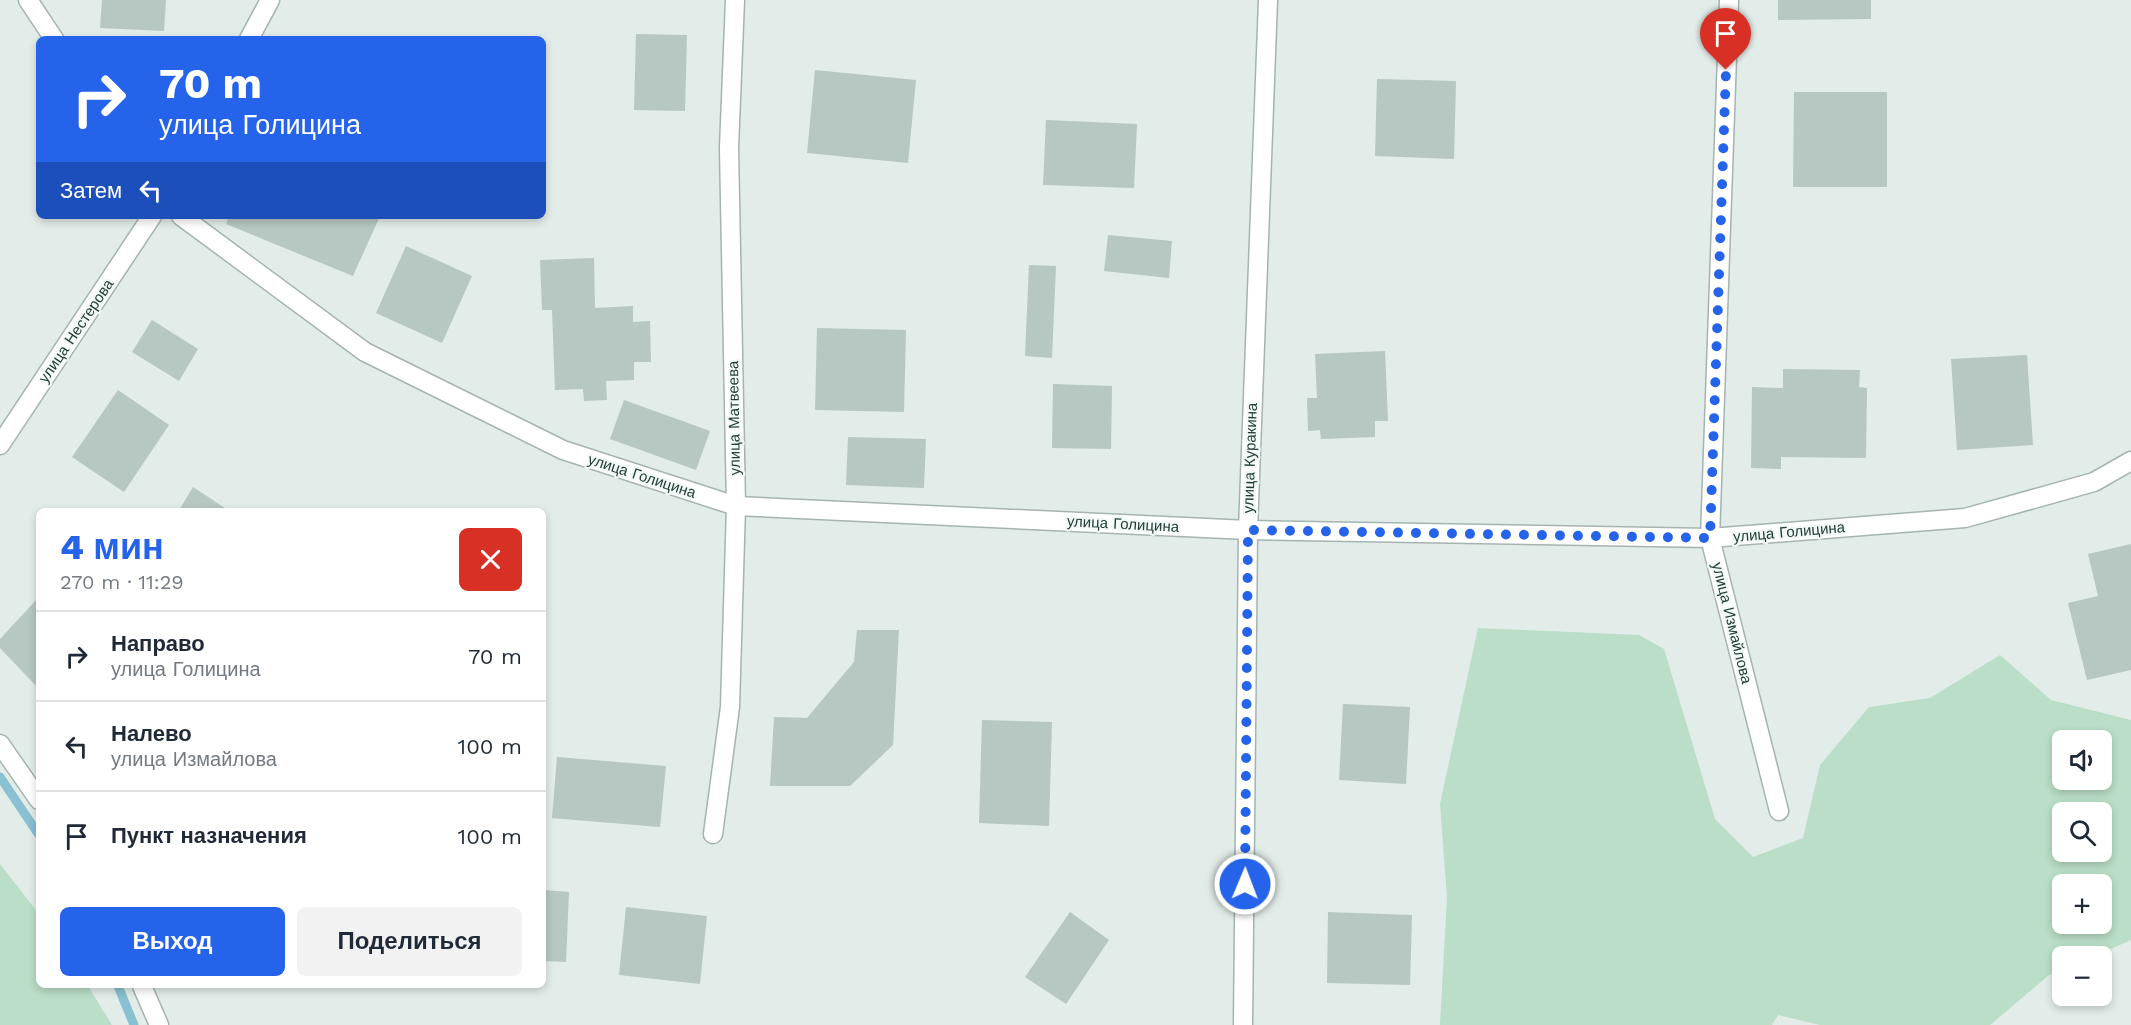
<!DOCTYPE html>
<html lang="ru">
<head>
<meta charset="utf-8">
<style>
  :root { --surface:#fff; --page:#f2f2f3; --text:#1f2937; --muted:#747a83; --line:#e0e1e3; --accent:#2563eb }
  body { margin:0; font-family:"Work Sans",sans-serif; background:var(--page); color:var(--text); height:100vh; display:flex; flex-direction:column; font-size:22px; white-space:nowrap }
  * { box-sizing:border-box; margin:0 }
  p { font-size:20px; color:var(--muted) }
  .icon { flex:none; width:33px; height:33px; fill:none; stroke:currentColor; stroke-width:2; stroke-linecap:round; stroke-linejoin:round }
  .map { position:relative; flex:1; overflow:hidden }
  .side { position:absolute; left:36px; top:508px; width:510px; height:480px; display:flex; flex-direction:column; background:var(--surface); border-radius:9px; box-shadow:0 3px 9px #0003 }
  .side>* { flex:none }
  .banner { position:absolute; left:36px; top:36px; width:510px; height:183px; border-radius:9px; box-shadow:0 3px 9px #0003; background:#2563eb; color:#fff; overflow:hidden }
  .tools { position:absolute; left:2052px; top:730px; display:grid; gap:12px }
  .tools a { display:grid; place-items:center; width:60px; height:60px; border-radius:9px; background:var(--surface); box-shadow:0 3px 9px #0003; font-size:30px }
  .pin { position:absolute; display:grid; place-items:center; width:51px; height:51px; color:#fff; margin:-62px -26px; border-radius:50% 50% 50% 0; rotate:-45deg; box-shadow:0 0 6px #0007 }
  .pin .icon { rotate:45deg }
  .me { position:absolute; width:66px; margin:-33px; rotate:1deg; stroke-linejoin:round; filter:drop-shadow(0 0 4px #0008) }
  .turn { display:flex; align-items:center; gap:21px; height:126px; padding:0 24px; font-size:27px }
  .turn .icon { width:78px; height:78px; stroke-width:2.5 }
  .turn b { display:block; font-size:42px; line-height:51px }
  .then { display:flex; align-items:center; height:57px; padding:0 24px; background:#0003; gap:12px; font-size:22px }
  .round { display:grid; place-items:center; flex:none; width:63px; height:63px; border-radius:9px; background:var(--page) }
  .overview { display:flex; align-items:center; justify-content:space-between; height:102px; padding:0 24px }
  h1 { font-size:36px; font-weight:800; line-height:45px; color:var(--accent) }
  .primary-button { display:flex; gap:12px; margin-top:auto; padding:12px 24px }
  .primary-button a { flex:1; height:69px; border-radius:9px; background:var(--accent); color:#fff; font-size:24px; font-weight:800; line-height:69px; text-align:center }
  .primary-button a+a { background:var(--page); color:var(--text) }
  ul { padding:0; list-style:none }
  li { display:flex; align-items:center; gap:18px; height:90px; padding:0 24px; border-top:2px solid var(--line) }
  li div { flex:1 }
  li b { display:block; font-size:22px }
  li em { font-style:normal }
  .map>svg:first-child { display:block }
</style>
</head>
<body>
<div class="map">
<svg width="2131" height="1025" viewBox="0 0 2131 1025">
  <rect width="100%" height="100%" fill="#e2ece8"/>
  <g fill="#badec7" fill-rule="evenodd">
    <path d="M1478 628 1639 635 1664 649 1715 819 1753 857 1803 838 1820 765 1869 707 1930 698 2000 655 2051 700 2131 720V940L2092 957H2062V969L2049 975 1990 1025H1820L1778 1015 1772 1025H1440L1447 897 1440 804ZM2062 741H2102V780H2062ZM2062 813H2102V852H2062ZM2062 885H2102V924H2062Z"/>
    <polygon points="0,864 39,914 39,986 88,986 112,1025 0,1025"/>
  </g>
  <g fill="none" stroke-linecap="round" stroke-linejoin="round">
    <g stroke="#89c0d2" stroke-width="9">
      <polyline points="0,777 39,835"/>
      <polyline points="118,986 134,1025"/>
    </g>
  </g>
  <g fill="#b7c7c2">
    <polygon points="102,0 166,0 164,31 100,28"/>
    <polygon points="1778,0 1871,0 1871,19 1778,20"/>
    <polygon points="636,34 687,35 685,111 634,110"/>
    <polygon points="815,70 916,80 908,163 807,153"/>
    <polygon points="1377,79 1456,81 1454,159 1375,156"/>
    <polygon points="1794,92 1887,92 1887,187 1793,187"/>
    <polygon points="1046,120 1137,124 1134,188 1043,185"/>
    <polygon points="229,216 380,216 353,276 226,224"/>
    <polygon points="1108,235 1172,241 1169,278 1104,271"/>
    <polygon points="406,246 472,276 442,343 376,313"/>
    <polygon points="594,258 595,308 633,306 633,322 650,321 651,362 634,362 634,380 606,381 607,400 584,401 583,389 555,390 552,310 542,310 540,260"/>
    <polygon points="1029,265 1056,266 1052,358 1025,356"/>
    <polygon points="152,320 198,349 179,381 132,352"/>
    <polygon points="817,328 906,330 904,412 815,410"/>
    <polygon points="1385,351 1388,421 1375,421 1375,437 1321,439 1320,430 1308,431 1307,398 1317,398 1315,354"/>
    <polygon points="2027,355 2033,445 1957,450 1951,359"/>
    <polygon points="1783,369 1860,370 1859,387 1867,388 1866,458 1781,457 1781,469 1751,468 1752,387 1783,388"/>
    <polygon points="1053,384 1112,386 1111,449 1052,448"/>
    <polygon points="118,390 169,425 124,492 72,457"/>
    <polygon points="624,400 710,431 696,470 610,439"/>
    <polygon points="848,437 926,439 924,488 846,485"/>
    <polygon points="193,487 231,512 178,512"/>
    <polygon points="2131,544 2131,670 2087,680 2068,603 2098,596 2088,554"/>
    <polygon points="39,597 39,689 0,648 0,639"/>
    <polygon points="857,630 899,630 893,745 850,786 770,786 774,717 807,718 854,662"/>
    <polygon points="1343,704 1410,707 1406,784 1339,780"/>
    <polygon points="982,720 1052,722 1049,826 979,823"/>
    <polygon points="557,757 666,766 660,827 552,818"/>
    <polygon points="543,890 569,892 566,962 543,961"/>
    <polygon points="626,907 707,916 700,984 619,975"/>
    <polygon points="1070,912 1109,940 1066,1004 1025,977"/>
    <polygon points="1328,912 1412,915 1410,985 1327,983"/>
  </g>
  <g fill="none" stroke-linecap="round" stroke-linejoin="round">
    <g stroke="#a5b4b0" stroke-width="21">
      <g id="minor">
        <polyline points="28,0 54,39"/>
        <polyline points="1729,0 1710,538 1779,811"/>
        <polyline points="249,39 270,0"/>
        <polyline points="181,216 365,352 563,450 736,506 1248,530 1710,538 1965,518 2094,482 2131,461"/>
        <polyline points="0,445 152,216"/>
        <polyline points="0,744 39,800"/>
        <polyline points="713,834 730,707 736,506 729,148 735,0"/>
        <polyline points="142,986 159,1025"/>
        <polyline points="1243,1025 1248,530 1268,0"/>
      </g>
    </g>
    <use href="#minor" stroke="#fff" stroke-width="18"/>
  </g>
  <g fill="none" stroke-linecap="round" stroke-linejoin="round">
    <polyline stroke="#2563eb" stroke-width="10" stroke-dasharray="0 18" points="1245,884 1248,530 1710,538 1726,70"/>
  </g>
  <g text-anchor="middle" stroke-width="4.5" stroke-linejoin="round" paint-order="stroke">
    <g font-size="15" fill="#223d38" stroke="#f2f9f6">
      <text transform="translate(76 331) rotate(-56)" y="5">улица Нестерова</text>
      <text transform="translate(734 418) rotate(-91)" y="5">улица Матвеева</text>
      <text transform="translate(1250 458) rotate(-88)" y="5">улица Куракина</text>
      <text transform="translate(642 476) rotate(18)" y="5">улица Голицина</text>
      <text transform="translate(1123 524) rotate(3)" y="5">улица Голицина</text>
      <text transform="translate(1789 532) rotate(-5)" y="5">улица Голицина</text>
      <text transform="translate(1732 623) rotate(76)" y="5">улица Измайлова</text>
    </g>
  </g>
</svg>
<div class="tools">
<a><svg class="icon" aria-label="sound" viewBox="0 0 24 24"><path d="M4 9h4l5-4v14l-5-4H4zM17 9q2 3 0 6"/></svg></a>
<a><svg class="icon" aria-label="search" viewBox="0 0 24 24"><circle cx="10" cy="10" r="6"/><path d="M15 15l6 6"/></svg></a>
<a>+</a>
<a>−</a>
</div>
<div class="pin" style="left:1726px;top:70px;background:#d93025"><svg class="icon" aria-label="arrive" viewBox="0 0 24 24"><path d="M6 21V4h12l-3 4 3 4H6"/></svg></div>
<svg class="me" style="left:1245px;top:884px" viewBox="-20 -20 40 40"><circle r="17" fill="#2563eb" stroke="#fff" stroke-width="3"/><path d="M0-11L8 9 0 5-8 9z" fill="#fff"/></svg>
<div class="banner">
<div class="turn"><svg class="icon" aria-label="right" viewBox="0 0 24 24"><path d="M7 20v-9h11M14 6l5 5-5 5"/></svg><div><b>70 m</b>улица Голицина</div></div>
<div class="then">Затем<svg class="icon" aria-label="left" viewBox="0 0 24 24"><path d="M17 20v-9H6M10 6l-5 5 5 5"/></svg></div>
</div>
<section class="side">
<div class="overview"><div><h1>4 мин</h1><p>270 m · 11:29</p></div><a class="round" style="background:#d93025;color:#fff"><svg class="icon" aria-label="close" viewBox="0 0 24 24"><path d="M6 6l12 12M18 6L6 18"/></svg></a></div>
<ul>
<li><svg class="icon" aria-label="right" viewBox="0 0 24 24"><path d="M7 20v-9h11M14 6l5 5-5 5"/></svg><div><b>Направо</b><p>улица Голицина</p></div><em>70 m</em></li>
<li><svg class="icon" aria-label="left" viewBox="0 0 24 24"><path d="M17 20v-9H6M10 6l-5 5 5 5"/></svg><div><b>Налево</b><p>улица Измайлова</p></div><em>100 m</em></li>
<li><svg class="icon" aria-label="arrive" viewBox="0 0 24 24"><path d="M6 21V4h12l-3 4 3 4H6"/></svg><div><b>Пункт назначения</b></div><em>100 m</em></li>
</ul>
<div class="primary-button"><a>Выход</a><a>Поделиться</a></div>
</section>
</div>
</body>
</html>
